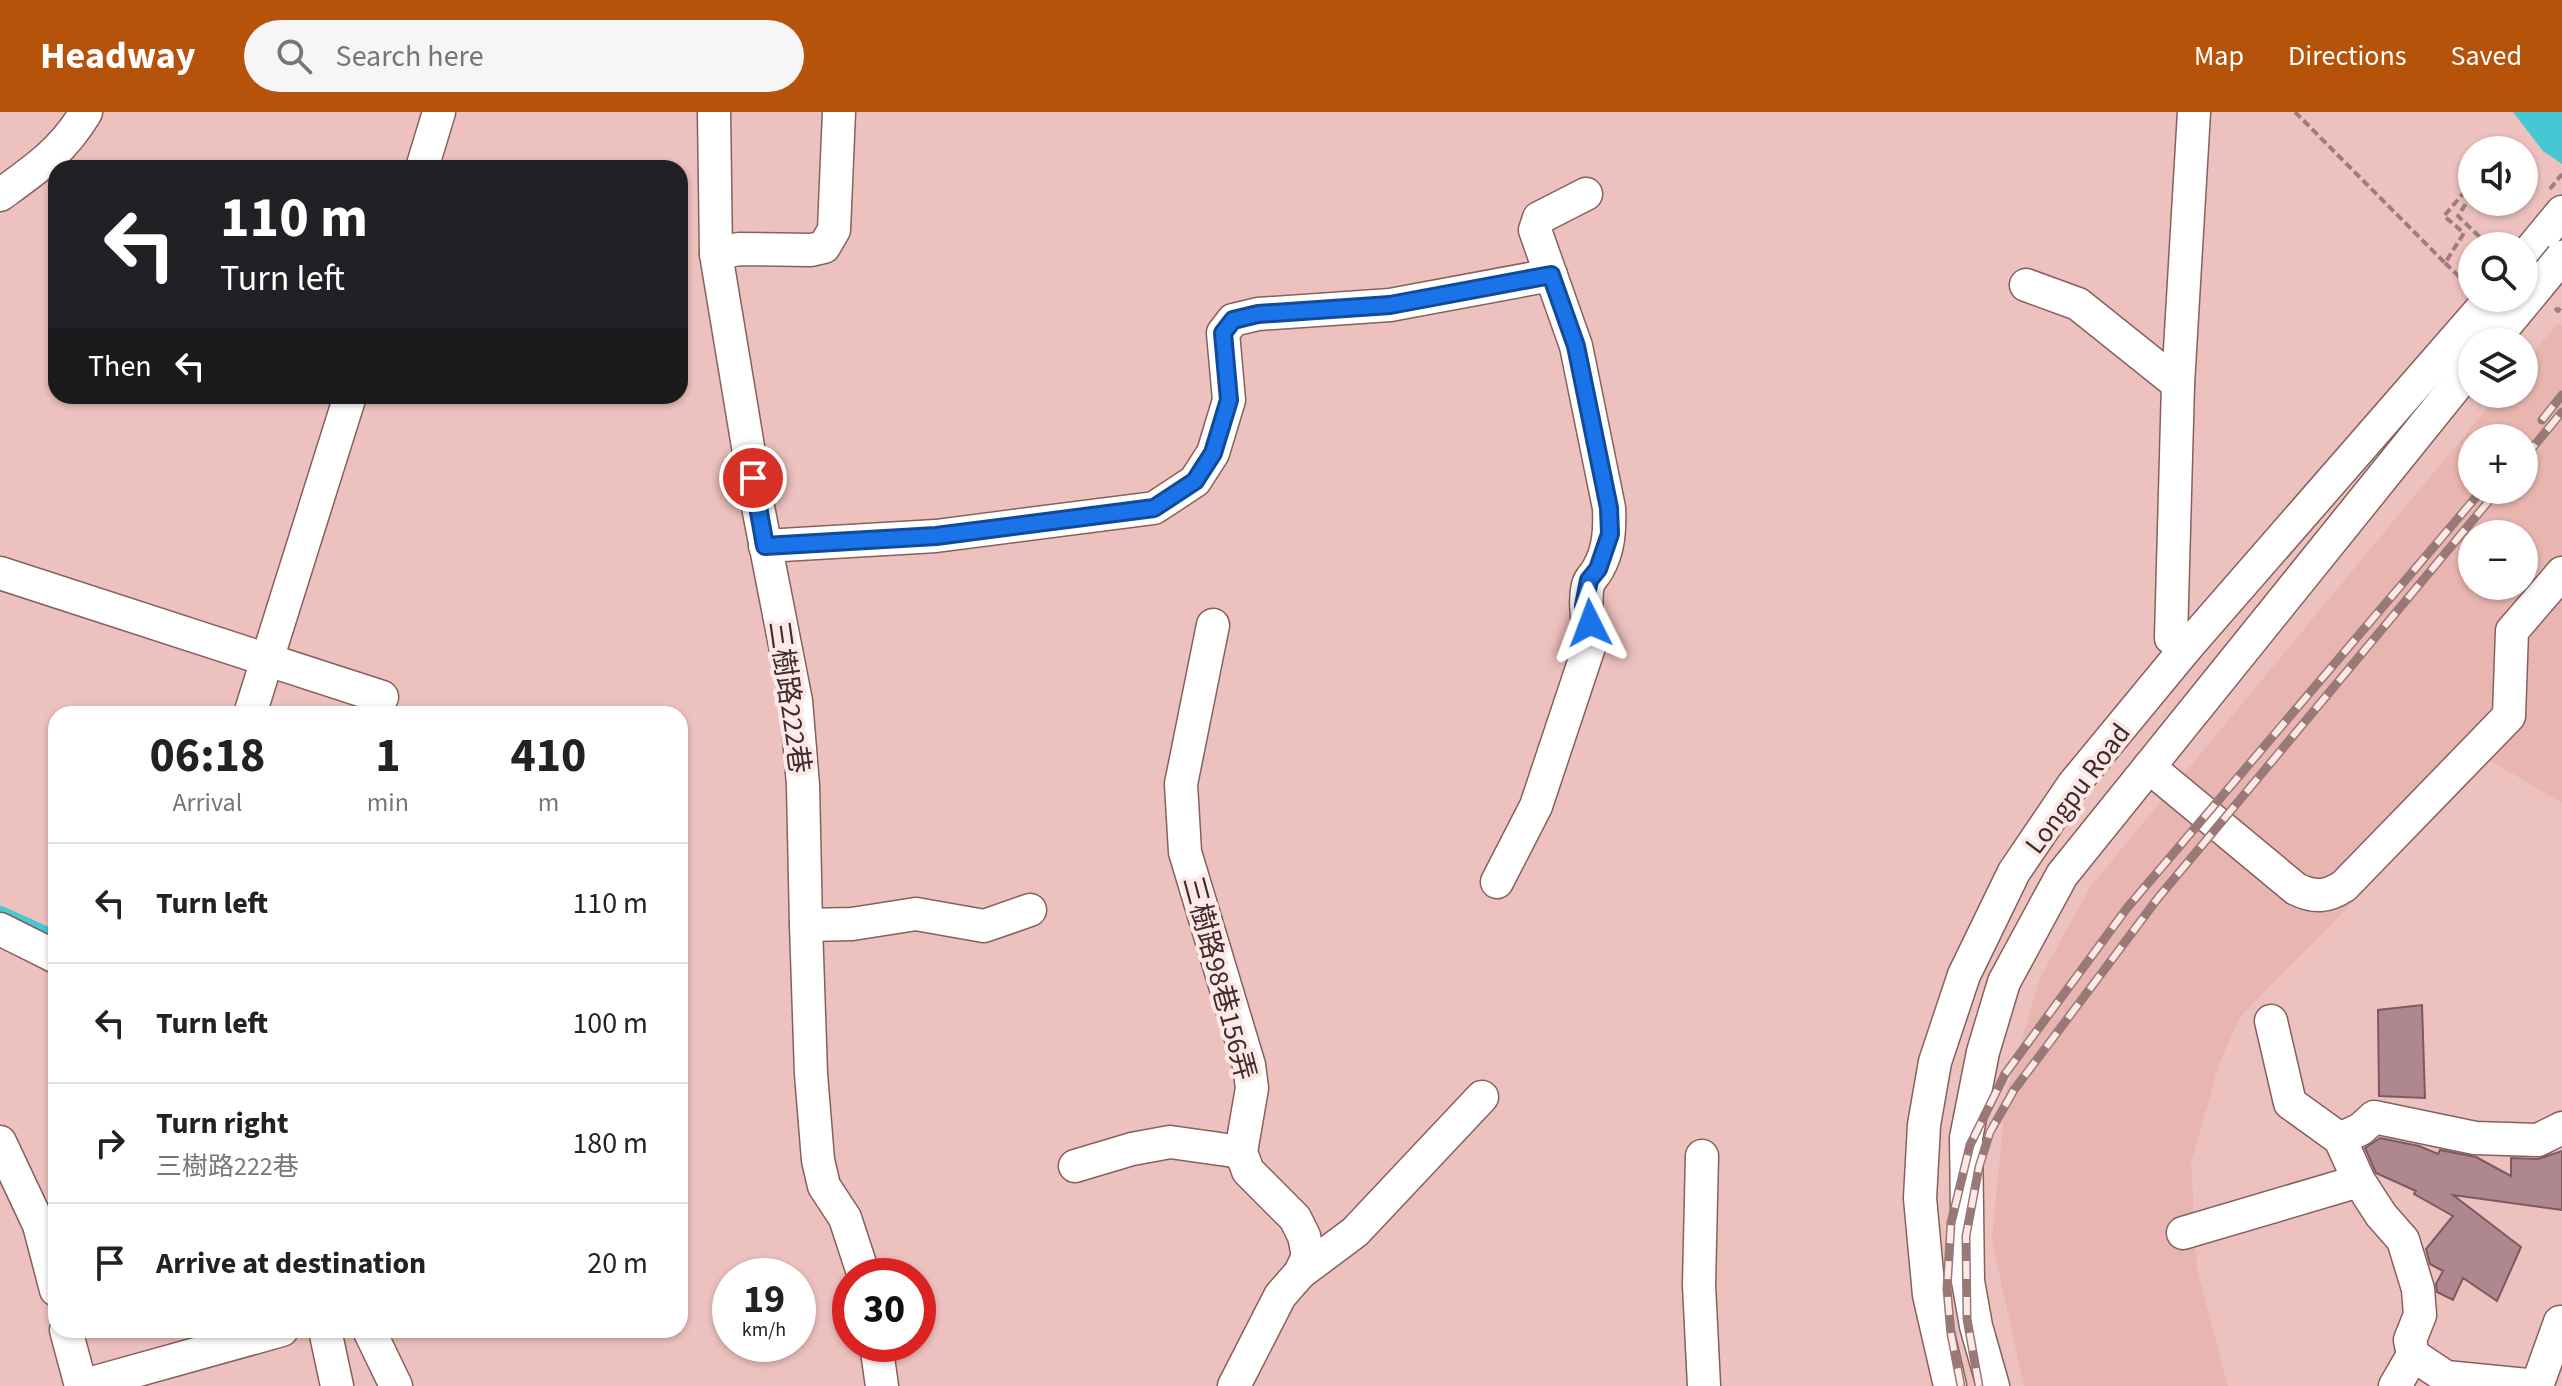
<!DOCTYPE html>
<html lang="en">
<head>
<meta charset="utf-8">
<style>
  :root { --surface:#fff; --page:#f6f6f6; --text:#222; --muted:#767676; --line:#e0e0e0; --accent:#b45309 }
  body { margin:0; font-family:"Source Sans 3","Noto Sans TC",sans-serif; background:var(--page); color:var(--text); height:100vh; display:flex; flex-direction:column; font-size:30px; white-space:nowrap }
  * { box-sizing:border-box; margin:0 }
  p { font-size:26px; color:var(--muted) }
  .icon { flex:none; width:44px; height:44px; fill:none; stroke:currentColor; stroke-width:2; stroke-linecap:round; stroke-linejoin:round }
  .map { position:relative; flex:1; overflow:hidden }
  .details { position:absolute; left:48px; top:594px; width:640px; height:632px; display:flex; flex-direction:column; background:var(--surface); border-radius:24px; box-shadow:0 2px 6px #0004 }
  .details>* { flex:none }
  .banner { position:absolute; left:48px; top:48px; width:640px; height:244px; border-radius:24px; box-shadow:0 2px 6px #0004; background:#202124; color:#fff; overflow:hidden }
  .buttons { position:absolute; left:2458px; top:24px; display:grid; gap:16px }
  .buttons a { display:grid; place-items:center; width:80px; height:80px; border-radius:50%; background:var(--surface); box-shadow:0 2px 6px #0004; font-size:40px }
  .speed { position:absolute; left:712px; top:1146px; display:flex; gap:16px; font-size:40px; font-weight:700; text-align:center }
  .speed>* { display:grid; place-content:center; width:104px; height:104px; border-radius:50%; background:var(--surface); box-shadow:0 2px 6px #0004; line-height:1 }
  .speed small { font-size:20px; font-weight:400 }
  .speed .limit { border:12px solid #d22; background:#fff; color:#111 }
  .pin { position:absolute; display:grid; place-items:center; width:68px; height:68px; color:#fff; margin:-34px; border:4px solid #fff; border-radius:50%; box-shadow:0 2px 8px #0007 }
  .me { position:absolute; width:88px; margin:-44px; rotate:357deg; stroke-linejoin:round; filter:drop-shadow(0 0 6px #0008) }
  .turn { display:flex; align-items:center; gap:28px; height:168px; padding:0 40px; font-size:36px }
  .turn .icon { width:104px; height:104px; stroke-width:2.5 }
  .turn b { display:block; font-size:56px; line-height:68px }
  .then { display:flex; align-items:center; height:76px; padding:0 40px; background:#0003; gap:16px; font-size:30px }
  .eta { display:flex; justify-content:space-evenly; align-items:center; height:136px; text-align:center }
  .eta b { font-size:48px; font-weight:700; line-height:56px }
  ul { padding:0; list-style:none }
  li { display:flex; align-items:center; gap:24px; height:120px; padding:0 40px; border-top:2px solid var(--line) }
  li div { flex:1 }
  li b { display:block; font-size:30px }
  li em { font-style:normal }
  header { display:flex; align-items:center; gap:48px; box-sizing:border-box; height:112px; padding:0 40px; background:var(--accent); color:#fff }
  header strong { font-size:38px }
  nav { display:flex; gap:44px; margin-inline-start:auto; font-size:28px }
  .search { width:560px; height:72px; background:var(--page); display:flex; align-items:center; gap:20px; box-sizing:border-box; padding:0 28px; border-radius:44px; color:var(--muted); font-size:30px }
  .map>svg:first-child { display:block }
</style>
</head>
<body>
<header>
<strong>Headway</strong>
<div class="search"><svg class="icon" aria-label="search" viewBox="0 0 24 24"><circle cx="10" cy="10" r="6"/><path d="M15 15l6 6"/></svg>Search here</div>
<nav><a>Map</a><a>Directions</a><a>Saved</a></nav>
</header>
<div class="map">
<svg width="2562" height="1274" viewBox="0 0 2562 1274">
  <rect width="100%" height="100%" fill="#edc1bd"/>
  <path fill="#e9b5b0" fill-rule="evenodd" d="M2557 212 2562 213V691L2491 649 2240 905 2219 952 2191 1051 2197 1158 2228 1274H2024L1992 1129 2006 981 2040 866 2091 774 2499 282H2524V252ZM2472 326H2524V378H2472ZM2472 422H2524V474H2472Z"/>
  <polygon fill="#47c6d4" points="2513,0 2562,0 2562,52 2543,39"/>
  <g fill="none" stroke-linecap="round" stroke-linejoin="round">
    <polyline stroke="#47c6d4" stroke-width="7" points="0,797 56,822"/>
  </g>
  <g fill="#af878f" stroke="#7e5961" stroke-width="2">
    <polygon points="2422,893 2425,986 2379,984 2378,898"/>
    <polygon points="2380,1026 2419,1034 2438,1042 2440,1038 2476,1045 2511,1064 2511,1046 2538,1047 2562,1039 2562,1098 2453,1083 2521,1135 2497,1189 2463,1166 2453,1188 2437,1180 2436,1172 2443,1159 2430,1152 2426,1137 2453,1104 2414,1082 2416,1079 2376,1061 2365,1036"/>
  </g>
  <g fill="none" stroke-linecap="round" stroke-linejoin="round">
    <g stroke="#87605c" stroke-width="35">
      <g id="minor">
        <polyline points="714,0 716,142 758,395 796,589 803,673 806,813 811,962 818,1048 824,1074 845,1106 864,1164"/>
        <polyline points="422,56 439,0"/>
        <path d="M0 83C36 57 63 39 86 0"/>
        <polyline points="716,142 739,137 811,138 824,135 834,118 839,0"/>
        <polyline points="2524,146 2562,100"/>
        <polyline points="2026,173 2078,192 2178,272"/>
        <polyline points="2492,230 2514,203"/>
        <polyline points="765,434 936,424 1154,396 1195,369 1213,341 1229,288 1223,221 1233,208 1258,202 1390,193 1551,163"/>
        <polyline points="0,461 382,585"/>
        <polyline points="1213,513 1181,672 1185,740 1249,953 1252,976 1241,1040 1248,1059 1295,1106 1304,1124 1308,1144 1300,1161 1280,1184 1234,1274"/>
        <polyline points="2186,536 2171,526 2178,272 2194,0"/>
        <polyline points="250,602 350,284"/>
        <path d="M2149 655 2296 777C2315 786 2327 785 2344 774L2509 604 2512 519 2562 461"/>
        <path d="M1497 770 1536 694 1589 535C1590 513 1583 494 1588 473 1590 466 1595 463 1598 457 1609 438 1610 417 1609 396L1576 234 1535 118 1539 106 1586 82"/>
        <polyline points="806,813 852,812 916,802 984,814 1030,798"/>
        <polyline points="0,817 56,845"/>
        <polyline points="2271,909 2290,991 2340,1027 2359,1069 2381,1103 2403,1128 2418,1177 2420,1203 2410,1228 2413,1243 2446,1265 2537,1274 2560,1210"/>
        <polyline points="2340,1027 2361,1017 2374,1005 2475,1026 2538,1028 2562,1016"/>
        <polyline points="0,1030 39,1113 56,1178"/>
        <polyline points="1702,1044 1699,1173 1704,1274"/>
        <polyline points="1075,1054 1132,1037 1170,1030 1241,1040"/>
        <polyline points="2183,1121 2359,1069"/>
        <polyline points="1300,1161 1355,1120 1482,985"/>
        <polyline points="66,1218 81,1274"/>
        <polyline points="325,1218 337,1274"/>
        <polyline points="369,1218 396,1274"/>
        <polyline points="876,1232 882,1274"/>
        <polyline points="81,1274 282,1218"/>
        <polyline points="1950,1274 1929,1183 1920,1086 1924,1013 1935,950 1964,863 2014,760 2073,673 2186,536 2491,186"/>
        <polyline points="1993,1274 1976,1214 1968,1169 1966,1026 1983,940 2004,870 2062,763 2472,254"/>
        <polyline points="2395,1274 2413,1243"/>
      </g>
    </g>
    <g stroke="#9e7e7b" stroke-width="4" stroke-dasharray="8 4" stroke-linecap="butt">
      <polyline points="2295,0 2445,151 2464,121 2444,104 2472,71"/>
      <polyline points="2550,77 2562,62"/>
      <polyline points="2472,82 2458,104 2489,134"/>
      <polyline points="2445,151 2468,173"/>
      <polyline points="2555,196 2558,199 2562,194"/>
    </g>
    <use href="#minor" stroke="#fff" stroke-width="32"/>
    <g stroke="#987976" stroke-width="9">
      <g id="rail">
        <polyline points="2542,308 2562,283"/>
        <polyline points="2524,346 2562,300"/>
        <polyline points="1961,1274 1951,1222 1947,1177 1951,1111 1970,1033 2005,962 2127,796 2482,378"/>
        <polyline points="1979,1274 1967,1207 1966,1124 1979,1055 1990,1020 2014,978 2158,786 2498,378"/>
      </g>
    </g>
    <use href="#rail" stroke="#fce9e7" stroke-width="6" stroke-dasharray="18" stroke-linecap="butt"/>
    <g stroke="#87605c" stroke-width="35" stroke-linecap="butt">
      <polyline id="minor-bridge" points="2514,203 2562,145"/>
    </g>
    <use href="#minor-bridge" stroke="#fff" stroke-width="32"/>
  </g>
  <g fill="none" stroke-linecap="round" stroke-linejoin="round">
    <g stroke="#114b97" stroke-width="20">
      <polyline id="route" points="753,366 765,434 936,424 1154,396 1195,369 1213,341 1229,288 1223,221 1233,208 1258,202 1390,193 1551,163 1576,234 1609,396 1610,422 1598,457 1589,468 1584,494 1590,511"/>
    </g>
    <use href="#route" stroke="#1a73e8" stroke-width="14"/>
  </g>
  <g text-anchor="middle" stroke-width="8" stroke-linejoin="round" paint-order="stroke">
    <g font-size="28" fill="#3d2c2a" stroke="#fce9e7">
      <text transform="translate(790 585) rotate(82)" y="10">三樹路222巷</text>
      <text transform="translate(2077 676) rotate(-53)" y="10">Longpu Road</text>
      <text transform="translate(1220 866) rotate(75)" y="10">三樹路98巷156弄</text>
    </g>
  </g>
</svg>
<div class="buttons">
<a><svg class="icon" aria-label="sound" viewBox="0 0 24 24"><path d="M4 9h4l5-4v14l-5-4H4zM17 9q2 3 0 6"/></svg></a>
<a><svg class="icon" aria-label="search" viewBox="0 0 24 24"><circle cx="10" cy="10" r="6"/><path d="M15 15l6 6"/></svg></a>
<a><svg class="icon" aria-label="layers" viewBox="0 0 24 24"><path d="M12 4l9 5-9 5-9-5zM3 14l9 5 9-5"/></svg></a>
<a>+</a>
<a>−</a>
</div>
<div class="speed"><div>19<small>km/h</small></div><div class="limit">30</div></div>
<div class="pin" style="left:753px;top:366px;background:#d93025"><svg class="icon" aria-label="arrive" viewBox="0 0 24 24"><path d="M6 21V4h12l-3 4 3 4H6"/></svg></div>
<svg class="me" style="left:1590px;top:511px" viewBox="-20 -20 40 40"><path d="M0-17L14 15 0 8-14 15z" fill="#1a73e8" stroke="#fff" stroke-width="4"/></svg>
<div class="banner">
<div class="turn"><svg class="icon" aria-label="left" viewBox="0 0 24 24"><path d="M17 20v-9H6M10 6l-5 5 5 5"/></svg><div><b>110 m</b>Turn left</div></div>
<div class="then">Then<svg class="icon" aria-label="left" viewBox="0 0 24 24"><path d="M17 20v-9H6M10 6l-5 5 5 5"/></svg></div>
</div>
<section class="details">
<div class="eta">
<div><b>06:18</b><p>Arrival</p></div>
<div><b>1</b><p>min</p></div>
<div><b>410</b><p>m</p></div>
</div>
<ul>
<li><svg class="icon" aria-label="left" viewBox="0 0 24 24"><path d="M17 20v-9H6M10 6l-5 5 5 5"/></svg><div><b>Turn left</b></div><em>110 m</em></li>
<li><svg class="icon" aria-label="left" viewBox="0 0 24 24"><path d="M17 20v-9H6M10 6l-5 5 5 5"/></svg><div><b>Turn left</b></div><em>100 m</em></li>
<li><svg class="icon" aria-label="right" viewBox="0 0 24 24"><path d="M7 20v-9h11M14 6l5 5-5 5"/></svg><div><b>Turn right</b><p>三樹路222巷</p></div><em>180 m</em></li>
<li><svg class="icon" aria-label="arrive" viewBox="0 0 24 24"><path d="M6 21V4h12l-3 4 3 4H6"/></svg><div><b>Arrive at destination</b></div><em>20 m</em></li>
</ul>
</section>
</div>
</body>
</html>
